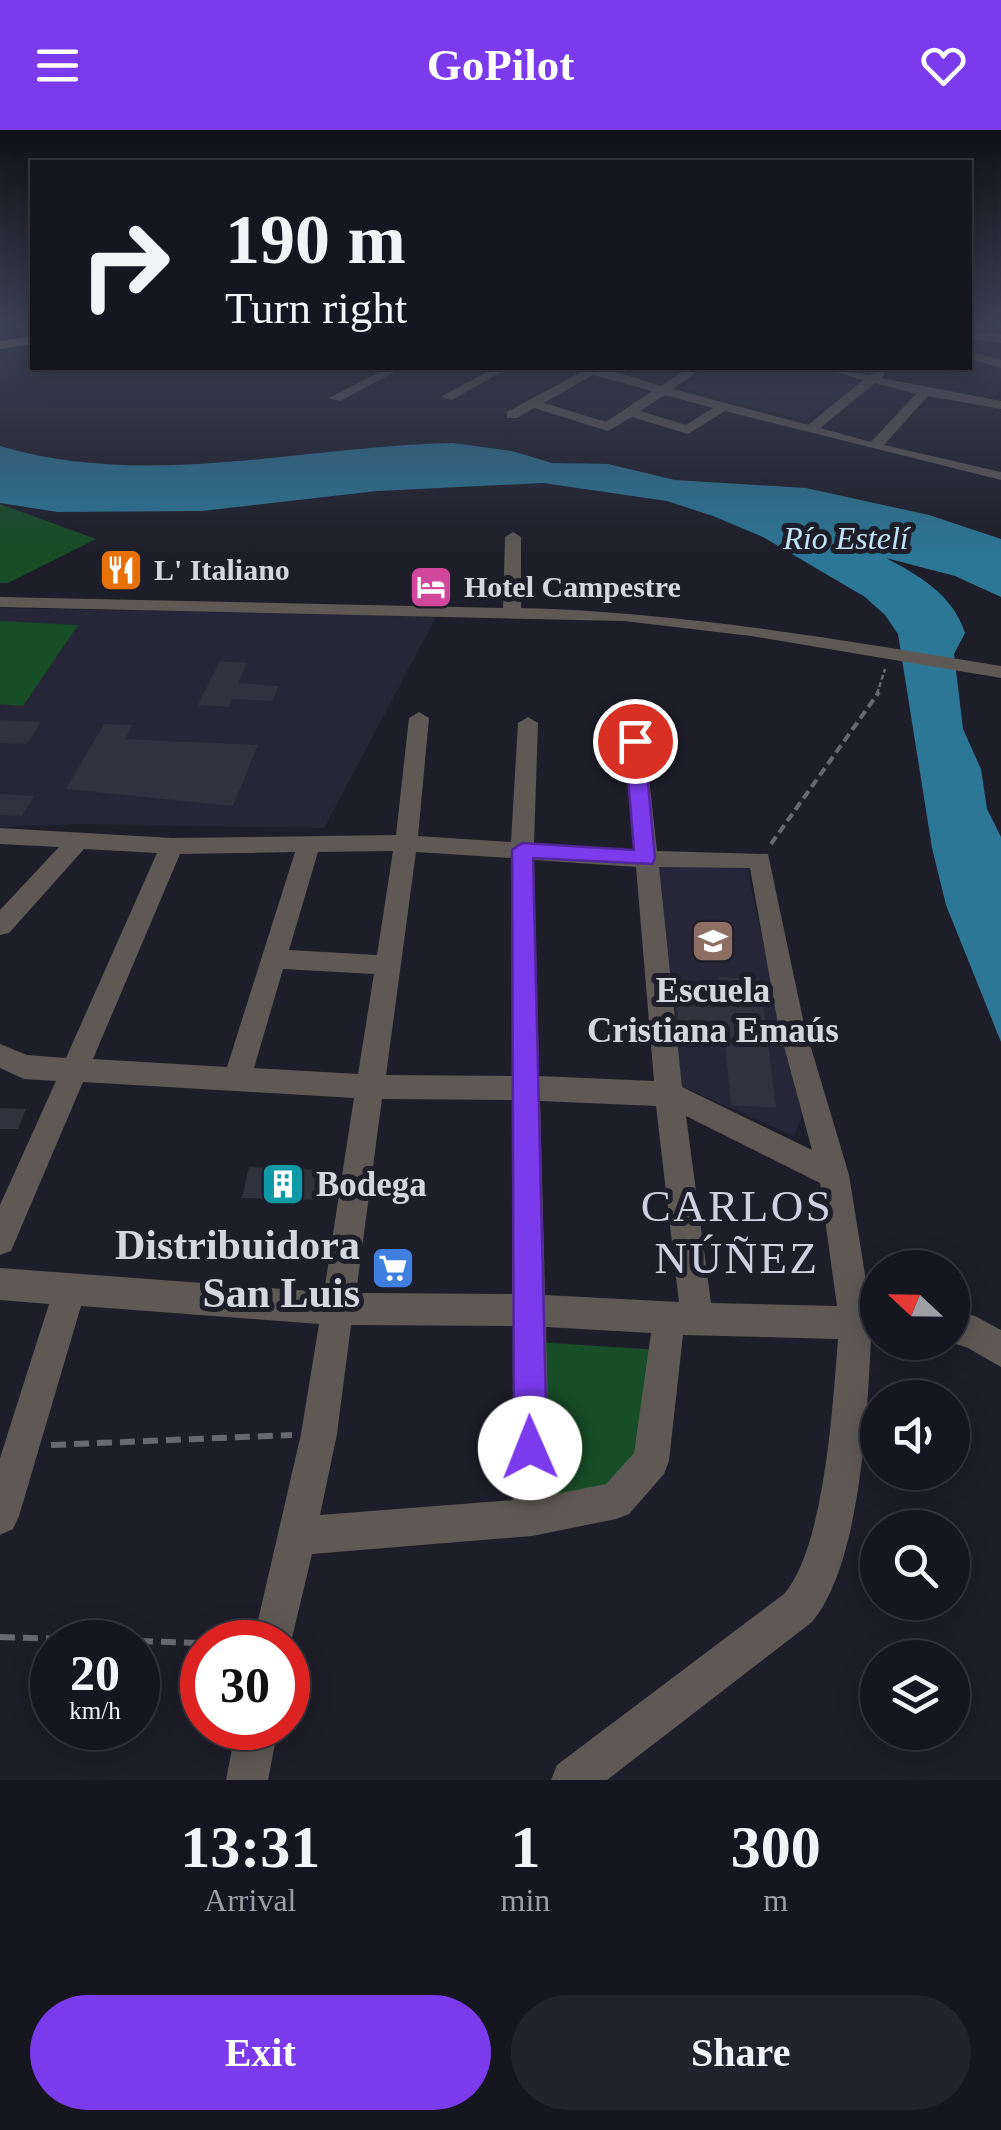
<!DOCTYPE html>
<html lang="en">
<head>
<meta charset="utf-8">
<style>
  :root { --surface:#161620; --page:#23232d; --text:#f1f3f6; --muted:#9e9fa5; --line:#35353e; --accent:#7c3aed }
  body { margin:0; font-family:"Times New Roman",serif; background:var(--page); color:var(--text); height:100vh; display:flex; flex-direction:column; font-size:38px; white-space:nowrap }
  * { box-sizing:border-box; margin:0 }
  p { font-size:32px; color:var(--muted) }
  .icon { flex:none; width:55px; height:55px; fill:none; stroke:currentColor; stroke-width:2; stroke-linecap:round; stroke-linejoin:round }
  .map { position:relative; height:1650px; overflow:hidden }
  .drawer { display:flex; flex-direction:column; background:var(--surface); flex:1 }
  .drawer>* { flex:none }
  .banner { position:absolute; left:30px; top:30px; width:942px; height:210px; border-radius:0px; box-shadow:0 5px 25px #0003,0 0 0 2px var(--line); background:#161620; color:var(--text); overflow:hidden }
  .needle { width:65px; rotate:292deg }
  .controls { position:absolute; left:860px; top:1120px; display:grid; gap:20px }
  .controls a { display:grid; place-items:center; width:110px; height:110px; border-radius:50%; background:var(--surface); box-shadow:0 5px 25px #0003,0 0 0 2px var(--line); font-size:50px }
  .speed { position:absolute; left:30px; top:1490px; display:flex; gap:20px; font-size:50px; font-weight:700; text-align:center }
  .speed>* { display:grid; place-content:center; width:130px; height:130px; border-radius:50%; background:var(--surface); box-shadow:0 5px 25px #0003,0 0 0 2px var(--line); line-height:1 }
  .speed small { font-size:25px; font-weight:400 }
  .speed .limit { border:15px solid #d22; background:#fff; color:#111 }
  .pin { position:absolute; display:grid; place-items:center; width:85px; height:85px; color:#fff; margin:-42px; border:5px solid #fff; border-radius:50%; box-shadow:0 2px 10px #0007 }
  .me { position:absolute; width:110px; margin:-55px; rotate:359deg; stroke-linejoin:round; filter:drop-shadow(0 0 8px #0008) }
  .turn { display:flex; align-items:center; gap:35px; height:210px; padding:0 30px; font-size:45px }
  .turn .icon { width:130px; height:130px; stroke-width:2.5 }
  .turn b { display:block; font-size:70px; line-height:85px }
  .eta { display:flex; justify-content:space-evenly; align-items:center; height:170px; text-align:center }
  .eta b { font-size:60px; font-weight:700; line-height:70px }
  .button { display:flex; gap:20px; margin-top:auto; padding:20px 30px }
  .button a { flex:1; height:115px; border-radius:60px; background:var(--accent); color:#fff; font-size:40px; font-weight:700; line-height:115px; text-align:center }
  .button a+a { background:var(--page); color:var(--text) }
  header { display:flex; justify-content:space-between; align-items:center; height:130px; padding:0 30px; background:var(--accent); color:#fff; font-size:45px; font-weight:700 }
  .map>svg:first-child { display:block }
</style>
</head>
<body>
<header><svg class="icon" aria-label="menu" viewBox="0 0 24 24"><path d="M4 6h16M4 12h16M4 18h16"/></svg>GoPilot<svg class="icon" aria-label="heart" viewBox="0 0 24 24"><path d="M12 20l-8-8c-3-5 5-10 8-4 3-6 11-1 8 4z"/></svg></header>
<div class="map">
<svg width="1001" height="1650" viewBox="0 0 1001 1650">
  <rect width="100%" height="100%" fill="#1e1e2a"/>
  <g fill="#262638">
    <polygon points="711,238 811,238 864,251 805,291 682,258"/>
    <polygon points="0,478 155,481 436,487 324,698 77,694 0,697"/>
    <polygon points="654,735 746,735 802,987 794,1006 679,955"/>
  </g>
  <g fill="#174d27">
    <polygon points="0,374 96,409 8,453 0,453"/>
    <polygon points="0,491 78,495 23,576 0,574"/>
    <path d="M536 1212 661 1220C651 1273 650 1347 589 1366 575 1370 556 1368 541 1368Z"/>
  </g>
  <path fill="#2c7796" d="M453 313 512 321 552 333 608 334 675 350 806 358 929 385 1001 409V467L955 446 886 428C920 446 953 465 965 503L954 524 963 599 981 639 987 679 1001 707V912L946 775 932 718 898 504 885 485 865 467 763 407 713 386 667 371 543 353 377 361 202 381 58 382 0 373V316C148 360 302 316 453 313Z"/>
  <g fill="#31323f">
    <polygon points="220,531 247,533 238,553 279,556 272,571 232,569 229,577 198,575"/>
    <polygon points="0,590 41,592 27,614 0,613"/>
    <polygon points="104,594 132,595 125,609 258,615 233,676 66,659"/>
    <polygon points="0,664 34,666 22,686 0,685"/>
    <polygon points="719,847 760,849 776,978 731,975 725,914 681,913 675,858 720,859"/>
    <polygon points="0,978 26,979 18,999 0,999"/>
    <polygon points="249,1037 322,1040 317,1070 242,1068"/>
  </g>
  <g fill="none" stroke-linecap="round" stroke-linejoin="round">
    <polyline stroke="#686873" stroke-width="2.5" stroke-dasharray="5 2.5" stroke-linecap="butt" points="877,564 885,539"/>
    <polyline stroke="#686873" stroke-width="4" stroke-dasharray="9 5" stroke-linecap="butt" points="771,714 879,562"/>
    <g stroke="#686873" stroke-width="6" stroke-dasharray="15 8" stroke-linecap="butt">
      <polyline points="51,1315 292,1305"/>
      <polyline points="0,1507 202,1513"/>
    </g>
    <g fill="#5e5954" fill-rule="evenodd">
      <polygon points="970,202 1001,205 1001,213 970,208"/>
      <polygon points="970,221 1001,230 1001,238 970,229"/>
      <polygon points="387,238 402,238 340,271 329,268"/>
      <polygon points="494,238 508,238 452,270 441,267"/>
      <path d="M574 238H603L661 256 688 238H702L673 259 808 295 863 250 822 238 870 245 879 240 885 244 882 248 1001 271V279L928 266 884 315 1001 342V350L725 281 688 304 632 287 608 301 534 278 517 288H507V282L581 242ZM593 245 652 261 606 292 544 273ZM875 253 916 264 871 312 820 298ZM665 265 713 278 686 295 640 281Z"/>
      <path d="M513 402 521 407V478C683 482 841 510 1001 536V548L751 506 624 491 0 477V467L503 478 505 407Z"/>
      <path d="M419 582 429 588 418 706 511 712 518 593 528 587 538 593 534 713 634 720 625 611 635 605 645 611 657 721 768 724 804 894 849 1045 870 1176 878 1177V1209H871C867 1286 861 1433 812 1492L607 1650H551L557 1635 784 1464C825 1417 833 1272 838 1209L683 1205 669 1331 664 1344 629 1384 616 1389 532 1406 312 1424 288 1525V1512H253L301 1304 319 1194 81 1176 19 1386 13 1399 0 1405V1328L49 1174 0 1170V1138L324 1162 354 968 83 952 11 1121 0 1125V1075L56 951 24 949 0 938V914L27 925 66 928 157 723 84 719 9 803 0 805V780L59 717 0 714V698L172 708 396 705 409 588ZM393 721 377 825 289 820 318 722ZM295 722 227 937 93 929 180 724ZM416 722 511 728 512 946 386 945ZM534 730 636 737 654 951 539 946ZM659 737 750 738 778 894 812 1020 682 957ZM283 839 374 844 358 944 254 938ZM382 969 512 970V1164L356 1163ZM540 971 656 976 679 1172 545 1165ZM686 986 820 1053 837 1176 711 1173ZM351 1195 513 1196V1370L320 1385 337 1304ZM546 1197 651 1203 634 1323 606 1354 550 1365Z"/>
      <polygon points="952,1181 975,1186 1001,1200 1001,1237 968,1218 950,1212"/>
      <polygon points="236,1598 278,1598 268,1650 226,1650"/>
    </g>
    <polygon fill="#b6a89c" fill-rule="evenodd" points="32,206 32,214 0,219 0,211"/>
  </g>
  <linearGradient id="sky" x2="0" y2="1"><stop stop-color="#101017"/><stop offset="0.46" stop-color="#3b4155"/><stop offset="1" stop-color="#3b4155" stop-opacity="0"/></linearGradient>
  <rect width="1001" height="426" fill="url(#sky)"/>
  <polygon fill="#7c3aed" stroke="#51269a" stroke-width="2.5" points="635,605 644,611 655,728 652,734 533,728 547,1318 542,1329 530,1334 519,1329 514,1318 512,720 522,713 634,720 625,611"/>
  <defs>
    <g id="restaurant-square" transform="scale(2.25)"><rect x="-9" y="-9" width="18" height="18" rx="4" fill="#e8710a" stroke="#1e1e2a"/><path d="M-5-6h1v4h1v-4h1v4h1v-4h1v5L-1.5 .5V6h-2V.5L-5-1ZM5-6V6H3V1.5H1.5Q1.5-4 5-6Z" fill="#fff"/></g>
    <g id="hotel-square" transform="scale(2.25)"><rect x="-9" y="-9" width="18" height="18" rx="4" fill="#d1479c" stroke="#1e1e2a"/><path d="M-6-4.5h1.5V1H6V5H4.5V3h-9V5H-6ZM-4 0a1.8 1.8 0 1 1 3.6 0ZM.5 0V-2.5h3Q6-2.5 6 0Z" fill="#fff"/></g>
    <g id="school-square" transform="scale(2.25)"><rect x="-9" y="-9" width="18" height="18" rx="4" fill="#8d6e63" stroke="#1e1e2a"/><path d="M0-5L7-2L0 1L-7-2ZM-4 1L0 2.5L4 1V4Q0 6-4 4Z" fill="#fff"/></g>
    <g id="building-square" transform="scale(2.25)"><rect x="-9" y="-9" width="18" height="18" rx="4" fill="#0f9aa8" stroke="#1e1e2a"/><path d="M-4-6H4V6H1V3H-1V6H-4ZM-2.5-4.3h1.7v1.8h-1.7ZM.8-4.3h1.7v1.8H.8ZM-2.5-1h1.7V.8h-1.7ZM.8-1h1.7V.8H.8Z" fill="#fff"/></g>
    <g id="supermarket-square" transform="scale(2.25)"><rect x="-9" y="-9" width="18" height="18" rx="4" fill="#3f7fe0" stroke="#1e1e2a"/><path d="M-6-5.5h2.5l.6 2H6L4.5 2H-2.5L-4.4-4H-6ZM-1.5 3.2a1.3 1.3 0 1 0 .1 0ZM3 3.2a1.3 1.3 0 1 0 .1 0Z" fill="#fff"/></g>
  </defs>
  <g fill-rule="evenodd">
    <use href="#restaurant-square" x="121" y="440"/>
    <use href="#hotel-square" x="431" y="457"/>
    <use href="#school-square" x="713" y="811"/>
    <use href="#building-square" x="283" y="1054"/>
    <use href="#supermarket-square" x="393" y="1138"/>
  </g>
  <g text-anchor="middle" stroke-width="10" stroke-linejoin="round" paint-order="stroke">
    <g font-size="30" font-weight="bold" fill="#d5d6df" stroke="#1e1e2a" text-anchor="start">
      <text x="154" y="450">L' Italiano</text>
      <text x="464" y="467">Hotel Campestre</text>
    </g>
    <g font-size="32" font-style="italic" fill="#bfe5f7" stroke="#1e1e2a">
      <text x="846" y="419">Río Estelí</text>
    </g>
    <g font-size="35" font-weight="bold" fill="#d5d6df" stroke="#1e1e2a">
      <text x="713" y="872">Escuela<tspan x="713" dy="40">Cristiana Emaús</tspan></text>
      <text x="316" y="1066" text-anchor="start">Bodega</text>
    </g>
    <g font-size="42" font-weight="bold" fill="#d5d6df" stroke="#1e1e2a" text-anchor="end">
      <text x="360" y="1129">Distribuidora<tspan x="360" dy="48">San Luis</tspan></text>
    </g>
    <g font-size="45" letter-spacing="2.5" fill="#cfd0e1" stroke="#1e1e2a">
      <text x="737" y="1091">CARLOS<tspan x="737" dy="52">NÚÑEZ</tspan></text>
    </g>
  </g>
</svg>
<div class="controls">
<a><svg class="needle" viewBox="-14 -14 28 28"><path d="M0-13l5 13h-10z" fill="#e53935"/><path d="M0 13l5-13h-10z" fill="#9e9fa5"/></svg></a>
<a><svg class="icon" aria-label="sound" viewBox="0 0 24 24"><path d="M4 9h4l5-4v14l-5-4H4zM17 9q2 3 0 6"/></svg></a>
<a><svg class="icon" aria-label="search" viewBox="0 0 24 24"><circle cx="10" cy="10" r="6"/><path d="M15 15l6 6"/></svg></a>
<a><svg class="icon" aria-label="layers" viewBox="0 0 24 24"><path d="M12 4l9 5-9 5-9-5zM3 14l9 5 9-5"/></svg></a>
</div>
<div class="speed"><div>20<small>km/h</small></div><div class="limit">30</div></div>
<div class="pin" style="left:635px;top:611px;background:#d93025"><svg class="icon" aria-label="arrive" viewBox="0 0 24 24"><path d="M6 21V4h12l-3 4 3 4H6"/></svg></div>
<svg class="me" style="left:530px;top:1318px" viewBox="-20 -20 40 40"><circle r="19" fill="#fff"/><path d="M0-13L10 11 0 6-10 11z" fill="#7c3aed"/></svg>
<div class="banner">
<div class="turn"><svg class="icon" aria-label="right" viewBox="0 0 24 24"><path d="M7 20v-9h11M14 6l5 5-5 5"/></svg><div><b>190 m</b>Turn right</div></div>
</div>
</div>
<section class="drawer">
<div class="eta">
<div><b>13:31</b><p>Arrival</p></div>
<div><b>1</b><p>min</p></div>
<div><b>300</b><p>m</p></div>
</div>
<div class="button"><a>Exit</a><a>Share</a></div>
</section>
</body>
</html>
